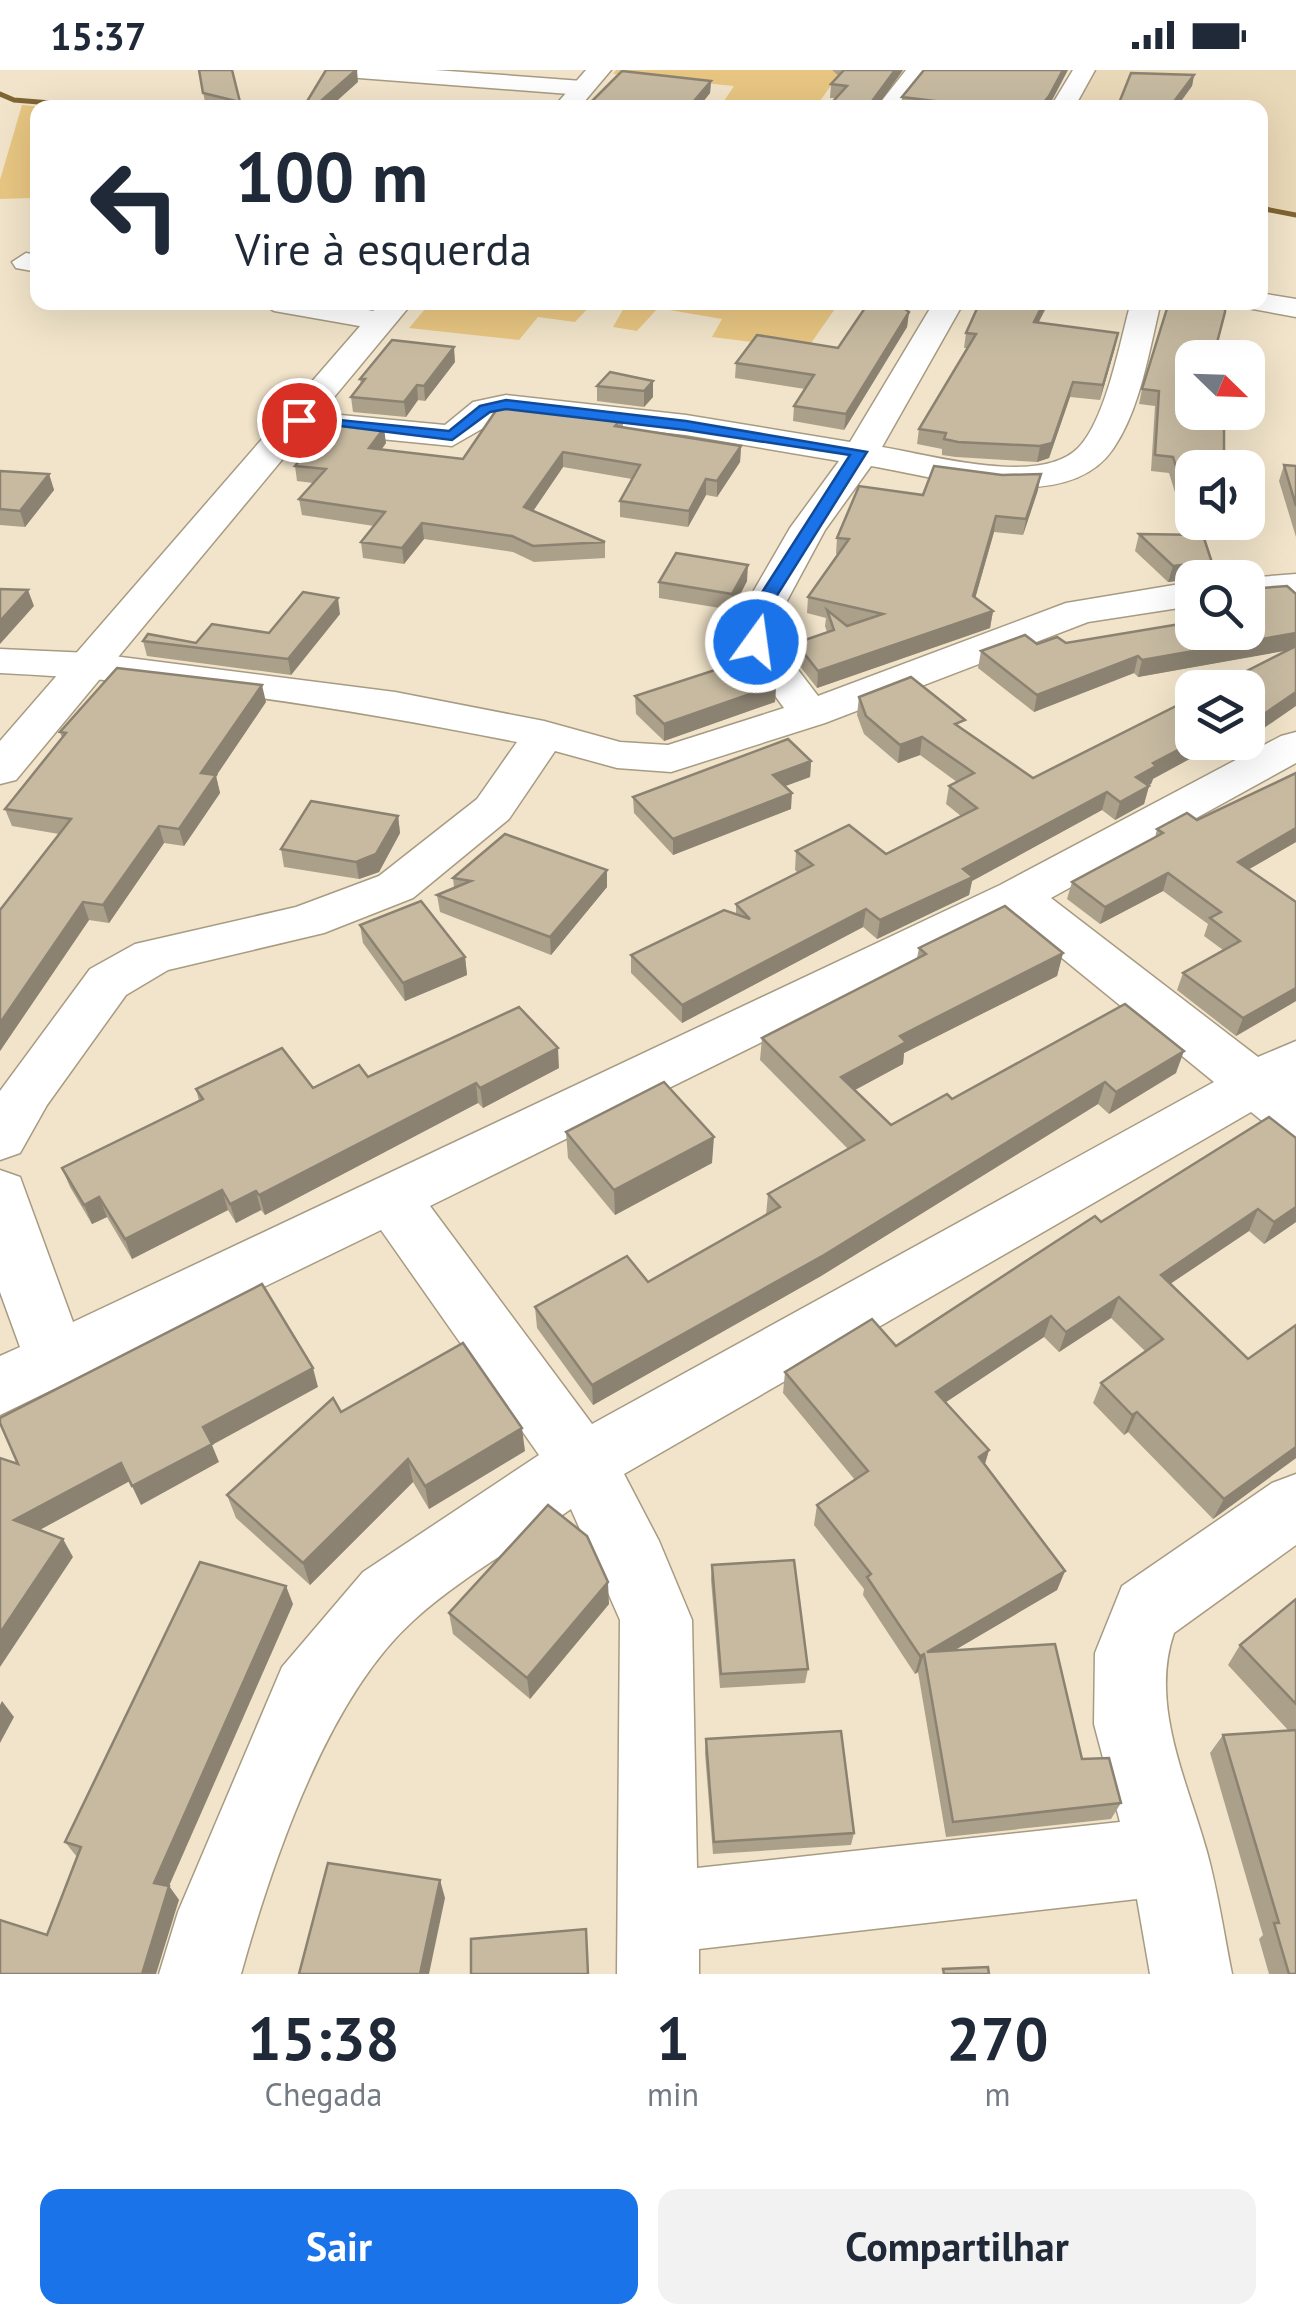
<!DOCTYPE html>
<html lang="pt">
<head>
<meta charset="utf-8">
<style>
  :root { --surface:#fff; --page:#f2f2f3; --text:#1f2937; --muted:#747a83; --accent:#1a73e8 }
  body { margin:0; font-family:"PT Sans",sans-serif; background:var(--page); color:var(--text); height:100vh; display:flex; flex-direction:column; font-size:38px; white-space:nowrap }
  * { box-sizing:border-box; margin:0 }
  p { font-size:32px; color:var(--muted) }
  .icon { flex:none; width:55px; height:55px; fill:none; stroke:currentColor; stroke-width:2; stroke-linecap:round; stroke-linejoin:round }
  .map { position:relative; height:1904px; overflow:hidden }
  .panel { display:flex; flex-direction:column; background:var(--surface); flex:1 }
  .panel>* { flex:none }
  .hud { position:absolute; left:30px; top:30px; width:1238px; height:210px; border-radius:20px; box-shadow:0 10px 40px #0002; background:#fff; color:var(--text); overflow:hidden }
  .needle { width:65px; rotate:113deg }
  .tools { position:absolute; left:1175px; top:270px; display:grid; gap:20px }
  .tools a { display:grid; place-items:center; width:90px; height:90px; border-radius:20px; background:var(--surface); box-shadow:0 10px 40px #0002; font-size:50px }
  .pin { position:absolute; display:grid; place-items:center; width:85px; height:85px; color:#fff; margin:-42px; border:5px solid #fff; border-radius:50%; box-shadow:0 2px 10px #0007 }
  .me { position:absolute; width:110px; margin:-55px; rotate:14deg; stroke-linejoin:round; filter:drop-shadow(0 0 8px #0008) }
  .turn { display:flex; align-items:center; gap:35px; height:210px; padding:0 40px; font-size:45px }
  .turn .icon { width:130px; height:130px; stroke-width:2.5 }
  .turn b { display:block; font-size:70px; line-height:85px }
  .eta { display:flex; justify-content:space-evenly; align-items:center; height:170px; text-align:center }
  .eta b { font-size:60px; font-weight:600; line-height:70px }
  .cta { display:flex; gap:20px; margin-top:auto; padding:20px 40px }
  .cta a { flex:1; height:115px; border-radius:20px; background:var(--accent); color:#fff; font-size:40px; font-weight:600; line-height:115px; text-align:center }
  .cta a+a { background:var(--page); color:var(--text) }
  .status { display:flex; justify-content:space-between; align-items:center; height:70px; padding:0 50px; background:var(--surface); direction:ltr }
  .status svg { height:28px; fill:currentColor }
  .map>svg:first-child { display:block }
</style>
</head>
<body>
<div class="status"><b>15:37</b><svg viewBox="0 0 49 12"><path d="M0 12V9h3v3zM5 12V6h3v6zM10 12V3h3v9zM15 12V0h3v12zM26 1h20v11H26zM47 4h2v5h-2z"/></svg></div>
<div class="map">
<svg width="1296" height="1904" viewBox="0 0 1296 1904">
  <rect width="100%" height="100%" fill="#f1e4ca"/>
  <polygon fill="#ead9b8" points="1093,0 1296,0 1296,142 1260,135 1260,38 1073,38"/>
  <g fill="#e8c682">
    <polygon points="616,0 842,0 815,38 720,37 734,16 613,4"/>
    <polygon points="22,35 44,37 38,38 37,163 30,150 30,128 0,129 0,110"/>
    <polygon points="431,232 593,232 593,233 575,252 538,247 519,270 409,258"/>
    <polygon points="597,233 839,233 807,279 712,267 722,249 658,238 637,261 613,257 625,236"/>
  </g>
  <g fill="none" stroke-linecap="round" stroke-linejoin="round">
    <g stroke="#7e6532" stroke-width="5">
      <polyline points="0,24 14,30 113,38"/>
      <polyline points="1260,138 1296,145"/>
    </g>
    <g stroke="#a79b82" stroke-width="3">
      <g id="minor">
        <polygon points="335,0 435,0 582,11 593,18 582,25 346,7"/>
        <polygon points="906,0 929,0 900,38 876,38"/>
        <polygon points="1073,0 1095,0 1074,38 1050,38"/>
        <polygon points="26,183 38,185 38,202 16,198 12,192"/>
        <polygon points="1260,223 1296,229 1296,247 1247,238 1243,232 1260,232"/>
        <polygon points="259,232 328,232 393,245 397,251 382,260 274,241"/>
        <path d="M934 232H964L882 377C931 385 1039 417 1078 378 1106 350 1120 271 1131 232H1161C1149 280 1141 338 1113 379 1067 447 937 407 871 396L825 460 774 555 776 571 818 626 1066 533 1192 512V536L1088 552 825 653 671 702 617 698 555 681 509 749 413 828 324 863 168 900 126 925 47 1035 20 1083 0 1090V1021L90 899 135 874 296 837 379 806 477 729 517 672C347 638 173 611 0 603V579L90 583 395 622 544 651 620 672 668 675 784 638 736 572 734 555 790 458 839 391 686 365 506 345 452 376 299 361 287 358 282 351 287 344 299 341 445 355 473 332 506 325 686 345 850 372Z"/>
        <polygon points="1296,504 1296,528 1248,531 1247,508"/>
        <path d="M1296 662V693L1051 828 1258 987 1296 971V1068L1276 1062 1251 1042 624 1404 659 1471 692 1550 697 1798 1120 1752 1094 1654 1095 1583 1122 1516 1272 1413 1296 1404V1475L1174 1563C1149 1635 1188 1713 1207 1782 1218 1822 1224 1864 1232 1904H1150L1137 1829 699 1879V1904H617L620 1550 571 1439C520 1475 460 1508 414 1550 327 1628 272 1793 241 1904H159L178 1842 282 1597 363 1502 539 1385 381 1160 0 1345V1286L20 1277 0 1222V1100L20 1107 73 1252 1000 815 1281 666ZM1013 848 1214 1012 592 1354 430 1136Z"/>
      </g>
    </g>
    <g stroke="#a79b82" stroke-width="3">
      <g id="major">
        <polygon points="586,0 611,0 579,38 553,38"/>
        <polygon points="381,232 413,232 16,710 0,714 0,671"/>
      </g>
    </g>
    <use href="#minor" fill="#fff" fill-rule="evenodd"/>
    <use href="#major" fill="#fff" fill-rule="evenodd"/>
  </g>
  <g fill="#aba08a">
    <polygon points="199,0 232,0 241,38 225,38 205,32"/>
    <polygon points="832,0 903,0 876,38 827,38 835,28 830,28 831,14 839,6"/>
    <polygon points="1194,5 1192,16 1176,38 1118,38 1119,33"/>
    <polygon points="711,11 710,23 698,38 590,38 590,33"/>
    <polygon points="902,27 1048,38 901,38"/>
    <polygon points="980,232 1049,232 1039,252 1118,263 1100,330 1070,327 1049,388 1037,392 956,387 942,385 942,379 917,374 919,359 967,278 964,278 966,263"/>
    <polygon points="909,242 907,257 844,360 793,351 794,336 805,319 735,308 736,293 838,278"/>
    <polygon points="1192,288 1192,452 1224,452 1219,470 1205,469 1217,508 1192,508 1192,509 1168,512 1135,481 1139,464 1188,464 1169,403 1151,401 1155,336 1139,334 1142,319"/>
    <polygon points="455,292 425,331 418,330 406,347 353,342 351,327 361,315 360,309"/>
    <polygon points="653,311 653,327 644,337 597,331 597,316"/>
    <polygon points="623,346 623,357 741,376 740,392 717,427 706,425 688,457 620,447 620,431 632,409 563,397 533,441 605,472 605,488 534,492 513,482 424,469 404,494 363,488 361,472 374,456 302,445 299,429 313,413 297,411 295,396 386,373 382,379 463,389"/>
    <polygon points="1284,395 1296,396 1296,467 1279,411"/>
    <polygon points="0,401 49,404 54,420 25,457 0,455"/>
    <polygon points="1038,420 1023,465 994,462 975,528 993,541 990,558 817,618 795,590 796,573 827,562 825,556 826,548 807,543 808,527 838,484 836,484 837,468 923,425"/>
    <polygon points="747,511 732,540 659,528 659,512"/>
    <polygon points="1287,516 1296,636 1287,580 1138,607 1134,603 1034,642 978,598 981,581 1037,574 1066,573 1192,562"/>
    <polygon points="340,544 291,605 147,586 143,571 196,573 269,563"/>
    <polygon points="776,615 775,632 664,671 636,644 635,626"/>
    <polygon points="859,627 963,660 1033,708 1153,709 1151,714 1148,715 1149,716 1144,734 1115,750 1102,740 972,811 969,825 877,869 863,857 682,953 631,903 631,885 736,844 736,834 798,803 795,800 796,781 886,784 961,746 946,734 949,716 957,712 920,685 898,693 864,664 857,645"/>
    <polygon points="266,632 216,706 220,723 184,776 164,773 109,853 89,850 0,981 0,840 59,764 12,756 5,739 62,668 60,662"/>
    <polygon points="811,691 810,707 785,716 791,739 673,785 634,743 633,727"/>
    <polygon points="1296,703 1296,772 1249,799 1296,832 1296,931 1236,966 1177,920 1183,903 1223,880 1204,866 1208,854 1163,821 1100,854 1067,829 1072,812 1155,768 1157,759 1197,750"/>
    <polygon points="398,746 400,763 379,802 359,809 284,797 281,779"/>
    <polygon points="453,808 607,817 551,885 440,842 437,825 454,818"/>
    <polygon points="360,855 465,887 467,905 405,931 363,873"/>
    <polygon points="919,878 1063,883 1057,906 904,983 903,994 855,1020 891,1055 952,1029 1176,1003 1109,1044 1098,1034 821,1206 593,1335 537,1258 535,1237 648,1212 766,1145 768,1124 848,1079 760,990 762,968 917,888"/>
    <polygon points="559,998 483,1038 478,1033 265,1145 261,1140 236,1153 228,1140 132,1189 107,1147 92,1154 70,1117 62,1098 199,1031 196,1019 313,1018 368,1007"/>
    <polygon points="566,1062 712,1093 615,1145 568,1088"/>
    <polygon points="1296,1068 1296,1152 1264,1174 1249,1161 1170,1214 1296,1388 1213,1449 1128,1362 1124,1365 1093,1333 1101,1313 1146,1282 1111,1248 1059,1282 1044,1267 946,1332 989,1380 985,1394 1065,1501 1057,1520 955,1580 1082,1689 1121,1733 1111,1749 946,1767 918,1602 915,1604 863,1525 864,1519 814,1455 817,1435 855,1410 783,1323 785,1302 896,1276 1101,1152"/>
    <polygon points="341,1342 525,1381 429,1439 413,1412 310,1515 236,1448 227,1425"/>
    <polygon points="712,1495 808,1599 805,1613 720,1618 711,1510"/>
    <polygon points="1296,1529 1296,1904 1269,1904 1259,1869 1263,1865 1210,1683 1223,1665 1288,1660 1228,1595 1240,1575"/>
    <polygon points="293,1534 169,1816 179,1830 47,1865 77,1787 65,1772"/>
    <polygon points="609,1534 530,1629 453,1564 449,1543"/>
    <polygon points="706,1669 854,1763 851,1775 713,1784 705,1683"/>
  </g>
  <g fill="#8b8271">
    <polygon points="357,0 358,12 329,38 313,38"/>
    <polygon points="895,0 903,0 876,38 867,38"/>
    <polygon points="1063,0 1068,0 1048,38 1039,38"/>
    <polygon points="1194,5 1192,16 1176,38 1169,38"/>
    <polygon points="711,11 710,23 698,38 688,38"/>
    <polygon points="1044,232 1049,232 1031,266 1034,252"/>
    <polygon points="909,242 907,257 844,360 846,344"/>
    <polygon points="1118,263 1115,278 1100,330 1103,315"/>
    <polygon points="454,277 455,292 425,331 424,316"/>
    <polygon points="653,311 653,327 644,337 644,321"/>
    <polygon points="1073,312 1070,327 1049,388 1037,392 1040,376"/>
    <polygon points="417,315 418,330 406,347 404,332"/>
    <polygon points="384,358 386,373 371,393 369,378"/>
    <polygon points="741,376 740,392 717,427 717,411"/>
    <polygon points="563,382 563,397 525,453 524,437"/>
    <polygon points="49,404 54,420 25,457 20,441"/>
    <polygon points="1041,404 1038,420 1023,465 1026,449"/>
    <polygon points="706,409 706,425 688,457 689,441"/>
    <polygon points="996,446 994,462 971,543 973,526"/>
    <polygon points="422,453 424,469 404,494 402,478"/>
    <polygon points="1199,493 1195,508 1192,508 1192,509 1168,512 1173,496"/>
    <polygon points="748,495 747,511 732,540 732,524"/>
    <polygon points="28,520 34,536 0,574 0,551"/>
    <polygon points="338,528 340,544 291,605 288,589"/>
    <polygon points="993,541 990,558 817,618 818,601"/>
    <polygon points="1296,563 1296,579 1138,607 1142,590"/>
    <polygon points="1138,586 1134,603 1034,642 1037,625"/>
    <polygon points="262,615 266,632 216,706 220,723 184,776 179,759 201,703"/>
    <polygon points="776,615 775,632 664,671 664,654"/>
    <polygon points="1296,622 1296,636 1248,669 1248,655"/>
    <polygon points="922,667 920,685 898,693 900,675"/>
    <polygon points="1193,672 1221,672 1153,709 1151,714 1131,725 1136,707 1153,693"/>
    <polygon points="811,691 810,707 772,721 773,705"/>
    <polygon points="1149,716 1144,734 1115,750 1120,732"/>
    <polygon points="1107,722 1102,740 972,811 969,825 877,869 880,850 963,799"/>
    <polygon points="792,723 791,739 673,785 673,769"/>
    <polygon points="398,746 400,763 379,802 359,809 356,792"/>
    <polygon points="159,756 164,773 109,853 103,835"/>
    <polygon points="1296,758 1296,772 1232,809 1238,792"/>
    <polygon points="607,800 607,817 551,885 550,867"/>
    <polygon points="1168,803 1163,821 1100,854 1105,837"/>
    <polygon points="83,832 89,850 0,981 0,953"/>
    <polygon points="866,839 863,857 682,953 682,935"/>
    <polygon points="1063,883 1057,906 904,983 903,994 838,1029 841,1007 900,966"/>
    <polygon points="465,887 467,905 405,931 403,913"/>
    <polygon points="1296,918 1296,931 1236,966 1243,948"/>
    <polygon points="558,978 559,998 483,1038 480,1018"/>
    <polygon points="1184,981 1176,1003 1109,1044 1116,1022"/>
    <polygon points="1105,1012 1098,1034 821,1206 593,1335 592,1315"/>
    <polygon points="476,1013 478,1033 265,1145 259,1125"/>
    <polygon points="714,1067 712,1093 615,1145 614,1120"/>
    <polygon points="222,1120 228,1140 132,1189 125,1169"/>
    <polygon points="256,1121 261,1140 236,1153 230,1134"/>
    <polygon points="99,1127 107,1147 92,1154 84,1135"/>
    <polygon points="1296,1137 1296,1152 1264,1174 1274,1152"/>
    <polygon points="1258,1139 1249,1161 1152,1226 1161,1205"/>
    <polygon points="1119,1227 1111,1248 1059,1282 1066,1262"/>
    <polygon points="1051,1246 1044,1267 931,1342 936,1322"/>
    <polygon points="313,1298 318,1317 212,1375 219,1392 141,1435 132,1416 203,1357"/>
    <polygon points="1137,1342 1128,1362 1124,1365 1132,1345"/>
    <polygon points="522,1358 525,1381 429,1439 425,1416"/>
    <polygon points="1296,1377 1296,1388 1213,1449 1224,1429"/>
    <polygon points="989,1380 983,1400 979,1387"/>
    <polygon points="408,1389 413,1412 310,1515 303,1493"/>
    <polygon points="121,1393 130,1411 25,1468 14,1450"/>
    <polygon points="63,1469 73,1487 0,1597 0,1563"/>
    <polygon points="1065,1501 1057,1520 926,1597 927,1582"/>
    <polygon points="608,1512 609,1534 530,1629 527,1608"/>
    <polygon points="286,1516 293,1534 164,1827 154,1813"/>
    <polygon points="924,1584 918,1602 915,1604 920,1586"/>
    <polygon points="2,1631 14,1647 0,1673 0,1635"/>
    <polygon points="440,1810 445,1828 429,1904 420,1904"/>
    <polygon points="169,1816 179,1830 156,1904 142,1904"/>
  </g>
  <g fill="#c7baa1" stroke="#8b8271" stroke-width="2.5">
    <polygon points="199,0 232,0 240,32 203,23"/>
    <polygon points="326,0 356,0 313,38 303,38"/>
    <polygon points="844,0 895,0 867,38 827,38 847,16 831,14"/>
    <polygon points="924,0 1063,0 1049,26 1039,38 992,38 902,27"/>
    <polygon points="622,1 711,11 688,38 639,38 590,33"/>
    <polygon points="1131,3 1194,5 1169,38 1161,38 1119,33"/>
    <polygon points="869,232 896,232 909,242 846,344 794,336 814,305 736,293 757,265 838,278"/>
    <polygon points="980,232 1044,232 1034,252 1118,263 1103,315 1073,312 1052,373 1040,376 958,372 944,369 946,363 919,359 976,264 966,263"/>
    <polygon points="1169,232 1225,232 1225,242 1213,288 1192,288 1192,342 1224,342 1224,398 1192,398 1192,449 1173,387 1155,385 1159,321 1142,319"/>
    <polygon points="392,270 454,277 424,316 417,315 404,332 351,327 365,309 360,309"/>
    <polygon points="610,302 653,311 644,321 597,316"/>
    <polygon points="506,334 623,346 615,356 741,376 717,411 706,409 689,441 620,431 640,395 563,382 524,437 605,472 533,476 512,466 422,453 402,478 361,472 385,442 299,429 326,399 295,396 330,353 384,358 369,378 463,389 497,339"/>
    <polygon points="1284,395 1296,396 1296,436"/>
    <polygon points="934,396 1002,405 1041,404 1026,449 996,446 973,526 993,541 818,601 796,573 834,560 827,540 847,556 883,544 808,527 849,469 837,468 859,416 923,425"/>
    <polygon points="0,401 49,404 20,441 0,439"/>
    <polygon points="1139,464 1203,465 1217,508 1199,508 1199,493 1173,496"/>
    <polygon points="676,483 748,495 732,524 659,512"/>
    <polygon points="1287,516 1296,524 1296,563 1142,590 1138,586 1037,625 981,581 1025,565 1037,574 1057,567 1066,573 1192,552 1192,562 1248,562 1248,519"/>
    <polygon points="0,519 28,520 0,551"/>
    <polygon points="303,522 338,528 288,589 143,571 148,564 196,573 212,554 269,563"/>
    <polygon points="1296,576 1296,622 1248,655 1248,618 1213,618"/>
    <polygon points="755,587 776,615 664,654 635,626"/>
    <polygon points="117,598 262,615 201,703 216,705 179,759 159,756 103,835 83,832 0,953 0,840 71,749 5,739 66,663 60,662"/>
    <polygon points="911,607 965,650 955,654 1033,708 1192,628 1193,672 1153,693 1156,696 1136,707 1149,716 1120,732 1107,722 963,799 973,807 880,850 866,839 682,935 631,885 724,840 750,849 736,834 813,795 796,781 849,755 886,784 977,738 949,716 974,703 922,667 900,675 866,646 859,627"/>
    <polygon points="788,669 811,691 773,705 792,723 673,769 633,727"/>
    <polygon points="1296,703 1296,758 1238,792 1296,832 1296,918 1243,948 1183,903 1240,871 1210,848 1221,842 1168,803 1105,837 1072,812 1163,763 1157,759 1187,743 1197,750"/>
    <polygon points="311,731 398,746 376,784 356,792 281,779"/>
    <polygon points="505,764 607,800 550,867 437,825 471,811 453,808"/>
    <polygon points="421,831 465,887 403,913 360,855"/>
    <polygon points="1005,836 1063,883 900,966 906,972 841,1007 891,1055 947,1024 952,1029 1125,934 1184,981 1116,1022 1105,1012 824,1185 592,1315 535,1237 627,1186 648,1212 780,1137 768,1124 864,1070 762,968 926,884 919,878"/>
    <polygon points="519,937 558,978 480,1018 476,1013 259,1125 256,1121 230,1134 222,1120 125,1169 99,1127 84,1135 62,1098 203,1029 196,1019 282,978 313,1018 359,995 368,1007"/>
    <polygon points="664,1012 714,1067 614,1120 566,1062"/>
    <polygon points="1269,1047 1296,1068 1296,1137 1274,1152 1258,1139 1161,1205 1248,1289 1296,1255 1296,1377 1224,1429 1137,1342 1132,1345 1101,1313 1163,1269 1119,1227 1066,1262 1051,1246 936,1322 989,1380 979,1387 1065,1501 927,1582 1055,1574 1082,1689 1109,1688 1121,1733 953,1752 924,1584 920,1586 867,1507 871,1504 817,1435 868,1401 785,1302 872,1249 896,1276 1095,1146 1101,1152"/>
    <polygon points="262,1214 313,1298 203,1357 212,1374 132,1416 121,1393 14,1450 63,1469 0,1563 0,1388 18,1394 0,1353 0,1348"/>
    <polygon points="463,1273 522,1358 425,1416 408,1389 303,1493 227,1425 333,1328 341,1342"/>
    <polygon points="548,1435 587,1466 608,1512 527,1608 449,1543"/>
    <polygon points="794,1490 808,1599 721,1604 712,1495"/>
    <polygon points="200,1492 286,1516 154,1813 169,1816 142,1904 0,1904 0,1850 47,1865 81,1777 65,1772"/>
    <polygon points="1296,1529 1296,1634 1240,1575"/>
    <polygon points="1296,1660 1296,1904 1289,1904 1274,1853 1279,1853 1223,1665"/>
    <polygon points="841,1661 854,1763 714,1772 706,1669"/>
    <polygon points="328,1793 440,1810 420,1904 299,1904"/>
    <polygon points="586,1859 588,1904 471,1904 471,1869"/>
    <polygon points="988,1897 989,1904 944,1904 943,1899"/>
  </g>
  <polygon fill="#1a73e8" stroke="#114b97" stroke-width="2.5" points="506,330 686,351 867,382 769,538 762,554 765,572 756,578 747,572 745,554 752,538 850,385 686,360 506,339 490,342 452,370 292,350 299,346 449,361 480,336"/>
</svg>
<div class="tools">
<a><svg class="needle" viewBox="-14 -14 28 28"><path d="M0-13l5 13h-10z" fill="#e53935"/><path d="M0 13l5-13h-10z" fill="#747a83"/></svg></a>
<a><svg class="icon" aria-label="sound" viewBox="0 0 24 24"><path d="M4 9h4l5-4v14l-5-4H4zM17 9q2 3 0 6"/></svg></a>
<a><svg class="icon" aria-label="search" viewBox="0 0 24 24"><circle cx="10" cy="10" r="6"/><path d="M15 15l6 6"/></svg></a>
<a><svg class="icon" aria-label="layers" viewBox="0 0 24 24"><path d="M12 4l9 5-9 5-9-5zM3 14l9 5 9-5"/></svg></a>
</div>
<div class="pin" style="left:299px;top:350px;background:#d93025"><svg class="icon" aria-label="arrive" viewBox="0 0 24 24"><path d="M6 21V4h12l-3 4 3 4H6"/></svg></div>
<svg class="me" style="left:756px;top:572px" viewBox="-20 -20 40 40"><circle r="17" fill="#1a73e8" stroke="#fff" stroke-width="3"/><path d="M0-11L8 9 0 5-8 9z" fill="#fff"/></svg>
<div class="hud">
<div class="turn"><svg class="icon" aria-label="left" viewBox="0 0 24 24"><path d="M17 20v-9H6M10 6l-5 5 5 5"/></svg><div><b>100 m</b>Vire à esquerda</div></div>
</div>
</div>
<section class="panel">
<div class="eta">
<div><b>15:38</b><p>Chegada</p></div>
<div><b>1</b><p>min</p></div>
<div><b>270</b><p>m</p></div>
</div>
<div class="cta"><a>Sair</a><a>Compartilhar</a></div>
</section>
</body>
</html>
